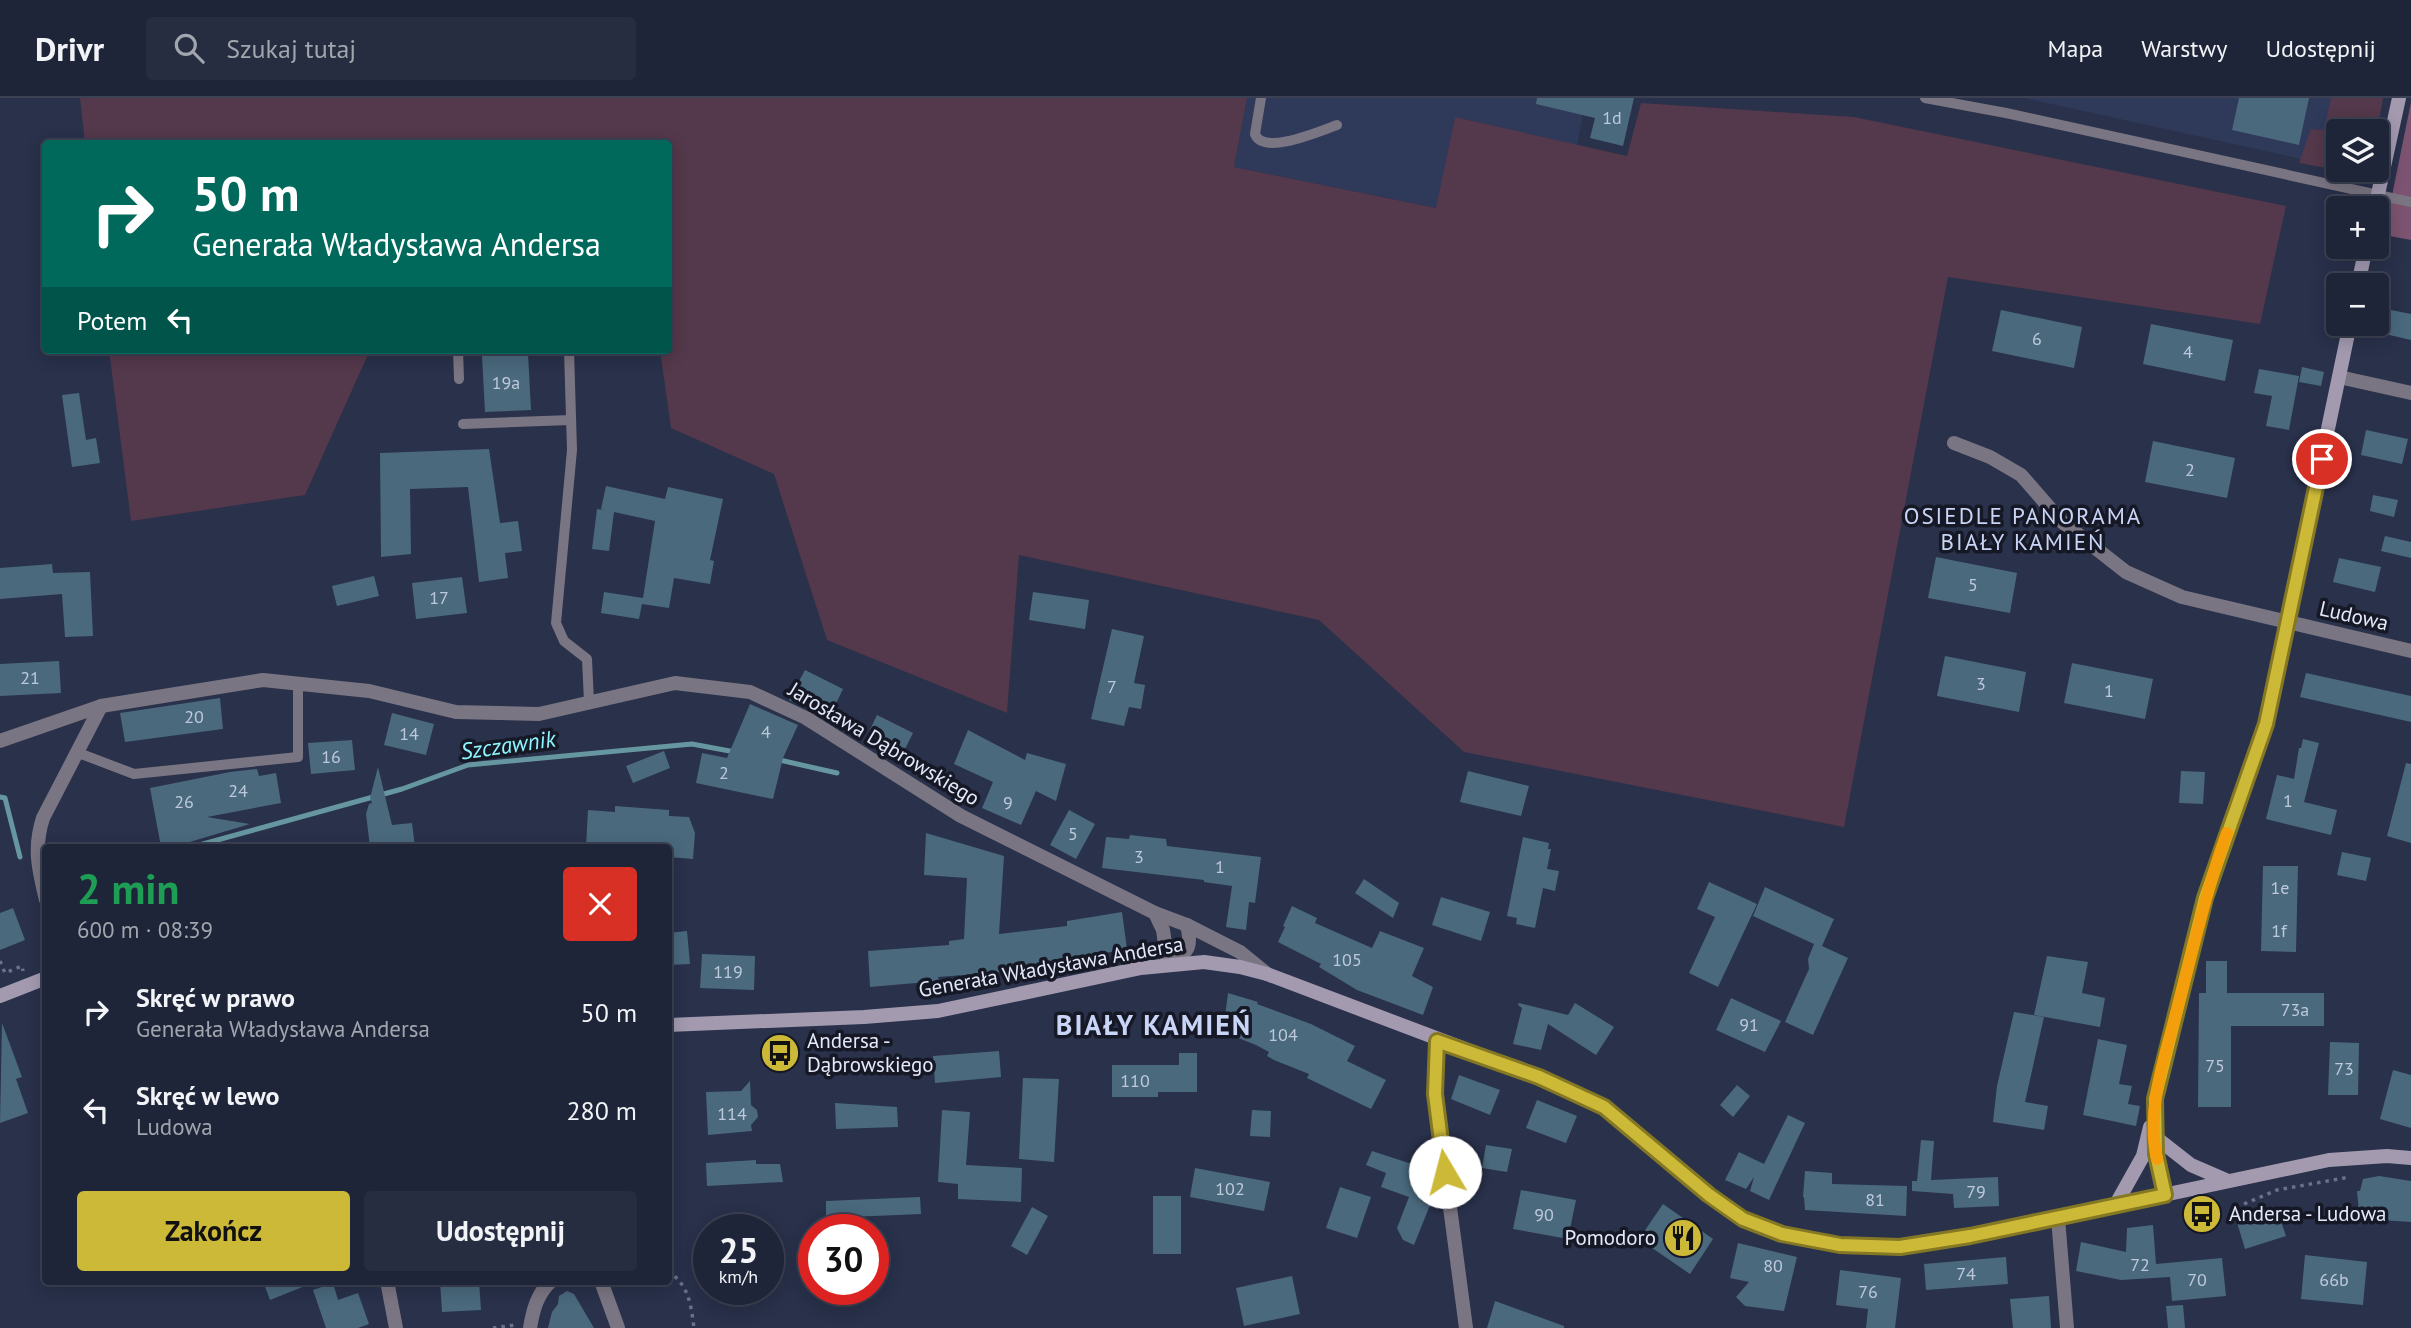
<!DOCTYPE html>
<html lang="pl">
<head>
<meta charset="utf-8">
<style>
  :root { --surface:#1f2538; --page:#272d40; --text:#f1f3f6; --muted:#a1a5ae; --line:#3c4253; --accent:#cdb938 }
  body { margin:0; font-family:"PT Sans",sans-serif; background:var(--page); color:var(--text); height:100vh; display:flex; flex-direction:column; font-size:26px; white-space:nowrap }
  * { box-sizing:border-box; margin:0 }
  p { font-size:23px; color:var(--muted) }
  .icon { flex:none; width:38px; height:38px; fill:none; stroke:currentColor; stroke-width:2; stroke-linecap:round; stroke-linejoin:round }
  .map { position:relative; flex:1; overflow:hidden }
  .drawer { position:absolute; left:42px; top:746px; width:630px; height:441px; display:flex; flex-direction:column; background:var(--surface); border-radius:7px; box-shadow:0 4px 18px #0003,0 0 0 2px var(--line) }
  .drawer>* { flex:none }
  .guide { position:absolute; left:42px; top:42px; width:630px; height:214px; border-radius:7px; box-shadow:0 4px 18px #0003,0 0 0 2px var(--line); background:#00695c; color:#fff; overflow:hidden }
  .controls { position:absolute; left:2326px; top:21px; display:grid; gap:14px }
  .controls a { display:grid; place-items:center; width:63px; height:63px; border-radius:7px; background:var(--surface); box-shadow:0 4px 18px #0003,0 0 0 2px var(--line); font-size:35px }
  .speed { position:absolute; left:693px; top:1116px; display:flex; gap:14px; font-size:35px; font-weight:700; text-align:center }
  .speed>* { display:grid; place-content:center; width:91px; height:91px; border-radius:50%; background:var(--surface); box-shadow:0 4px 18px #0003,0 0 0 2px var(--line); line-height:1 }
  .speed small { font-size:18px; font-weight:400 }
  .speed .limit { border:10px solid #d22; background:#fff; color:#111 }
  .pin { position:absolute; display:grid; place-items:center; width:60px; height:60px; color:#fff; margin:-30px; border:4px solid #fff; border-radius:50%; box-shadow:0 2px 7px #0007 }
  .me { position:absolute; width:77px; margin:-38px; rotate:352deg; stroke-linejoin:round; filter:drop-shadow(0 0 5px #0008) }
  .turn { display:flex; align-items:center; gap:24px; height:147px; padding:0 35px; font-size:32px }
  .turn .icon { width:91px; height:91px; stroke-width:2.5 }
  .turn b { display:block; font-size:49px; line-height:60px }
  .then { display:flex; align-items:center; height:66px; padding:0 35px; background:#0003; gap:14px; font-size:26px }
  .round { display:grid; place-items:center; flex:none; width:74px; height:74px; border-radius:7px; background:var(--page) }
  .summary { display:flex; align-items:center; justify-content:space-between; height:119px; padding:0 35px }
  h1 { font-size:42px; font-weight:700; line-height:52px; color:#1e9e55 }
  .action { display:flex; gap:14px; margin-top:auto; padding:14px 35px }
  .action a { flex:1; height:80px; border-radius:7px; background:var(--accent); color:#111; font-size:28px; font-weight:700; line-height:80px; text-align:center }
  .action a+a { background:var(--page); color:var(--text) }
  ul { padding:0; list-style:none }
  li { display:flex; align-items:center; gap:21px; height:98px; padding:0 35px }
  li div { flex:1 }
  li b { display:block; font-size:26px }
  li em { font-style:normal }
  header { display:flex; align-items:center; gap:42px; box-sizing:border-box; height:98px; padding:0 35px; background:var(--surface); border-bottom:2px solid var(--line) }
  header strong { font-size:33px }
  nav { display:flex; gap:38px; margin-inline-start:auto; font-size:24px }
  .search { width:490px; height:63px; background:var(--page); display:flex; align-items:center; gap:18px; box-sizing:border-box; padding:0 24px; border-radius:7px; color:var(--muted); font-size:26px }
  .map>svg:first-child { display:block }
</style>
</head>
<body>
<header>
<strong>Drivr</strong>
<div class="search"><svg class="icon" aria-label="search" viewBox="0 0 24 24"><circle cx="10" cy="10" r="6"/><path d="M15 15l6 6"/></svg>Szukaj tutaj</div>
<nav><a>Mapa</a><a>Warstwy</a><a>Udostępnij</a></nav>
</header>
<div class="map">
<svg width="2411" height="1230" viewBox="0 0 2411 1230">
  <rect width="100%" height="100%" fill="#29314b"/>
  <g fill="#2f395a">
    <polygon points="1247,0 1586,0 1577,47 1455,19 1437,110 1234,69"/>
    <polygon points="2024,0 2338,0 2324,66"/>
  </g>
  <g fill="#54384b">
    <polygon points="80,0 1247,0 1234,69 1436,110 1455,19 1627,58 1641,5 1854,19 2286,108 2260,226 1948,179 1844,729 1464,654 1319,522 1019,457 1007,615 827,542 774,376 671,330 660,252 668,252 668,46 85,45"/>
    <polygon points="2331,0 2383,0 2377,35 2338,33 2338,72 2340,72 2337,72 2299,65 2311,31 2324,32"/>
    <polygon points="109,252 370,252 305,397 131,423"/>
  </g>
  <polygon fill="#7c5370" points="2411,4 2411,142 2384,137"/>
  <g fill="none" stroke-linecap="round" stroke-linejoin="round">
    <g stroke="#6697a0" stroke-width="5">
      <polyline points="775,661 837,675"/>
      <polyline points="0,699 5,700 20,759"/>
      <polyline points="192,749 402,691 468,667 692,646 735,654"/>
    </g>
  </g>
  <g fill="#4a697d">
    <polygon points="1537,0 1634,0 1623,48 1590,40 1595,20 1536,6"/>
    <polygon points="2239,0 2309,0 2299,47 2232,32"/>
    <polygon points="2386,211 2411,216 2411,242 2381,235"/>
    <polygon points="2001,212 2082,229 2074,270 1992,253"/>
    <polygon points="2151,226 2233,242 2225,283 2143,266"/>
    <polygon points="528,256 531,312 485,314 482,258"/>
    <polygon points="2302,269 2324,274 2321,288 2299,284"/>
    <polygon points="2259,271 2299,278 2289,332 2266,328 2272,298 2254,295"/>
    <polygon points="79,295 86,342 96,340 100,365 72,369 62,297"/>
    <polygon points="2366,332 2408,341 2402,366 2361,357"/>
    <polygon points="2153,343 2235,360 2227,400 2145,384"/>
    <polygon points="489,351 500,425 518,423 522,453 505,455 508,480 479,484 468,389 410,391 411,456 381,459 380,355"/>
    <polygon points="606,388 665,401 668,389 723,401 710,462 714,463 710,486 674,480 669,510 642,506 639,521 601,515 604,494 643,500 655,423 614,414 609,453 592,451 597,411 604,412 601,411"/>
    <polygon points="2373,397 2398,402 2394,419 2370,413"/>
    <polygon points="2385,438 2411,444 2411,460 2381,453"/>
    <polygon points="1936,459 2017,475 2010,515 1928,500"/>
    <polygon points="2339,460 2381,469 2375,494 2333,484"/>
    <polygon points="52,466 53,475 90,474 93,538 65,539 62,496 0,501 0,470"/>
    <polygon points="374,478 379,498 337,508 332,488"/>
    <polygon points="462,479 467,515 416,521 412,485"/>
    <polygon points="1033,494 1089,502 1085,531 1029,522"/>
    <polygon points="1112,531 1144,538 1134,585 1145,587 1141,611 1129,609 1124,628 1091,621"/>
    <polygon points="1945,558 2026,574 2019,614 1937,598"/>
    <polygon points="59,563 61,595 0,598 0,566"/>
    <polygon points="2072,565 2153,581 2145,621 2064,605"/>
    <polygon points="805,572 843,591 831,616 808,604 805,609 789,602"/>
    <polygon points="2306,575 2411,598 2411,624 2300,599"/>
    <polygon points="220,600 223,631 125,644 120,615"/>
    <polygon points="750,606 798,627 783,660 773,701 696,685 702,655 727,660"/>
    <polygon points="392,615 434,626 426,657 384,647"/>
    <polygon points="877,617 913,635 900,661 864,644"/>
    <polygon points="968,632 1025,662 1027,655 1066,666 1056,703 1036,693 1021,727 982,710 993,684 954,666"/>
    <polygon points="2303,641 2319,645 2304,704 2337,712 2331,737 2266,721 2277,677 2294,681 2299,650 2301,650"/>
    <polygon points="352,642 355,672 311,676 308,645"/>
    <polygon points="664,653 670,670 633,685 626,668"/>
    <polygon points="2406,665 2411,666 2411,745 2387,738"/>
    <polygon points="378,669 392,727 412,725 415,749 370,749 366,716 369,706 372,705 370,700"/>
    <polygon points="257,671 259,678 276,675 281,705 207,719 250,726 173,749 161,749 150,690 230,674"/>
    <polygon points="1468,673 1529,688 1521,718 1460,704"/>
    <polygon points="2181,673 2205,674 2203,706 2179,705"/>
    <polygon points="615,708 669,712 669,718 689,719 695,735 693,761 668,759 668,749 586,749 588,712 615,714"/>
    <polygon points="1069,712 1095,726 1076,761 1050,747"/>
    <polygon points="926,735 1004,758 999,836 1067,828 1067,823 1122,814 1127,851 1072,861 1001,870 1002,874 938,879 939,883 870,889 868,853 949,847 949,843 964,841 967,780 924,777"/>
    <polygon points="1130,737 1166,741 1167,748 1261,759 1255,805 1249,804 1246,832 1226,829 1232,788 1204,784 1204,782 1102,770 1106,739 1129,741"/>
    <polygon points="1523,739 1549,745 1548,751 1551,751 1547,771 1559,773 1555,793 1543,790 1535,830 1516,826 1517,820 1507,818"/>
    <polygon points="2342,754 2371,760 2366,783 2337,777"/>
    <polygon points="2263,768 2298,768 2296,854 2261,853"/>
    <polygon points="1364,781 1399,805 1393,820 1355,795"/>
    <polygon points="1709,784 1757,806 1718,889 1689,875 1715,819 1697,811"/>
    <polygon points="1765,789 1834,821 1822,848 1848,860 1813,937 1785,924 1809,871 1808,861 1814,846 1753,818"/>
    <polygon points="1441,799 1490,814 1481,843 1432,827"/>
    <polygon points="1292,808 1317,820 1315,825 1372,850 1380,833 1424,850 1412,878 1433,889 1423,917 1357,892 1319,869 1321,866 1278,844 1285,829 1283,828"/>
    <polygon points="13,810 25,842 0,852 0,815"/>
    <polygon points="687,833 690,866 668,867 668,835"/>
    <polygon points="702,856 755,858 754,892 700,890"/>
    <polygon points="2047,858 2088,864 2082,895 2105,900 2100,929 2034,917"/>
    <polygon points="2206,863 2227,863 2227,895 2324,895 2324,928 2231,928 2231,1009 2198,1009 2199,895 2206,895"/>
    <polygon points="1228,895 1258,904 1257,906 1311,926 1355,948 1347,963 1386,982 1371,1011 1307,980 1309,976 1274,962 1267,958 1269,954 1256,947 1223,934"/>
    <polygon points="1731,900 1781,923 1765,954 1716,932"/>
    <polygon points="1519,905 1568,917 1575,905 1614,929 1596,957 1548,926 1541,952 1513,946 1522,910 1518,907"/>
    <polygon points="2014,914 2044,919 2025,1004 2048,1008 2044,1032 1993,1024 1997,988"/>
    <polygon points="2,925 22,979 16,981 28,1015 0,1025"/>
    <polygon points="2098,941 2127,947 2119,986 2132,988 2128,1006 2140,1008 2136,1028 2083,1017"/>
    <polygon points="2330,944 2359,945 2358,997 2328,997"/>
    <polygon points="999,953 1001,979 935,985 933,958"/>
    <polygon points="1179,955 1197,955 1197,994 1158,994 1158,999 1112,999 1112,967 1179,967"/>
    <polygon points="2393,972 2411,977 2411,1030 2380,1021"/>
    <polygon points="1459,977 1500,992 1490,1017 1451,1001"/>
    <polygon points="1023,980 1059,981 1054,1064 1019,1061"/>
    <polygon points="750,983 751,1007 757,1012 758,1019 751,1027 752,1033 708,1037 706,994 741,993"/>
    <polygon points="1737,987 1750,998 1733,1019 1720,1007"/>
    <polygon points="1537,1002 1577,1018 1566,1045 1526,1030"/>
    <polygon points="835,1005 897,1009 898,1029 836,1031"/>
    <polygon points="942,1012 970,1014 966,1067 1022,1070 1021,1104 958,1101 958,1086 938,1084"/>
    <polygon points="1252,1012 1271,1013 1270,1039 1250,1038"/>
    <polygon points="1788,1017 1805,1025 1769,1102 1750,1093 1754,1079 1746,1091 1725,1082 1739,1054 1764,1066"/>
    <polygon points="1921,1042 1934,1043 1931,1082 1998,1079 1999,1108 1954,1110 1953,1096 1912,1093 1912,1083 1917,1083"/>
    <polygon points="1486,1047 1512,1051 1507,1074 1482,1070"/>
    <polygon points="1372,1053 1433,1073 1421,1103 1430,1107 1414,1147 1403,1142 1397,1130 1409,1099 1381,1089 1386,1075 1366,1067"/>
    <polygon points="756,1062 756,1066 780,1066 783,1084 707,1088 706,1065"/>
    <polygon points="1195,1070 1270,1084 1264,1113 1190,1099"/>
    <polygon points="1805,1073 1832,1075 1832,1086 1907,1088 1906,1118 1805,1112 1804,1099 1803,1099"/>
    <polygon points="2379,1078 2411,1083 2411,1124 2381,1122 2381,1111 2359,1114 2357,1093 2360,1093 2363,1081"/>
    <polygon points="1340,1089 1371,1099 1357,1140 1326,1130"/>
    <polygon points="1521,1092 1576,1102 1568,1141 1513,1131"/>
    <rect x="1153" y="1098" width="28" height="58"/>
    <polygon points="920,1099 921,1116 826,1120 826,1103"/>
    <polygon points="1663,1106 1713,1141 1690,1176 1639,1141"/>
    <polygon points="1032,1109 1048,1118 1027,1157 1011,1148"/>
    <polygon points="2276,1109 2286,1138 2245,1151 2236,1121"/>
    <polygon points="2153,1127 2156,1166 2222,1160 2226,1198 2172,1203 2170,1179 2121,1182 2076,1173 2081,1144 2126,1154 2127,1130"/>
    <polygon points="1738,1145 1797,1159 1784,1213 1745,1208 1736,1199 1749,1184 1730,1180"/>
    <polygon points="2305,1157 2367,1164 2363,1207 2301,1201"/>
    <polygon points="2006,1159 2008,1186 1926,1192 1924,1166"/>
    <polygon points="1840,1172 1901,1180 1895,1230 1866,1230 1868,1211 1836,1207"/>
    <polygon points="1292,1178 1300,1216 1244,1228 1236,1190"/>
    <polygon points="272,1183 315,1183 315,1184 270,1202 264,1186"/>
    <polygon points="440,1183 479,1183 481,1212 442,1214"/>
    <polygon points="333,1185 338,1202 358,1195 369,1226 358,1230 326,1230 313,1192"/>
    <polygon points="567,1193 574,1196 594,1230 548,1230 552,1214 558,1206 559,1198"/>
    <polygon points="2049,1198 2051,1230 2013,1230 2010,1201"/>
    <polygon points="1495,1203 1564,1228 1564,1230 1487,1230"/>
    <polygon points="2183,1207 2185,1230 2168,1230 2166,1208"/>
  </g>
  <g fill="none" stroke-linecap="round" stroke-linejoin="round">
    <g stroke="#6a7188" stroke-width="3.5" stroke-dasharray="3.5 5" stroke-linecap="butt">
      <polyline points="0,863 5,875 22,868 23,873"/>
      <polyline points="2244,1106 2277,1092 2350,1079"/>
      <path d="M668 1173C689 1187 691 1207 694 1230"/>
      <polyline points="493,1230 515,1227"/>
    </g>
    <g stroke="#7a7582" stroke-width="10">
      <path d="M1261 0 1255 36C1263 58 1320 33 1337 27"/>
      <polyline points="1925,0 2006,15 2411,104"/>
      <polyline points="458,252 459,281"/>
      <polyline points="569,252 572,352 556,525 564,543 587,561 589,604"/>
      <polyline points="463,326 571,322"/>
      <polyline points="76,654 134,676 298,659 298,585"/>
    </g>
    <g stroke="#7a7582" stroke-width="14">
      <polyline points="2339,279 2411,295"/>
      <polyline points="1954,345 1990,359 2021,377 2061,423 2126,474 2182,499 2411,553"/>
      <polyline points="0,643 101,608 263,582 369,593 456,614 539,616 675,585 750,594 806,620 961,718 1155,815 1187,827 1240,854 1267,876"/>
      <path d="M46 802C39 772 33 751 43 720L101 608"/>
      <polyline points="1155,815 1163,832 1168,867"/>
      <path d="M1168 867C1187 853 1193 852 1187 827"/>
      <polyline points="1437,942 1435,996 1466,1230"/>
      <polyline points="2058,1120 2067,1230"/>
      <polyline points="387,1183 396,1230"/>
      <polyline points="601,1183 618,1230"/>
      <path d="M530 1230C533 1212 537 1196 551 1183"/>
    </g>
    <g stroke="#a39ab0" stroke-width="14">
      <polyline points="2375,110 2399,0"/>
      <polyline points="2358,187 2366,149"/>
      <polyline points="0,898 46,880"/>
      <polyline points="668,927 864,919 938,913 1141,870 1204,864 1240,869 1267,876 1539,979 1604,1009 1709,1097 1743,1121 1781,1136 1840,1147 1900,1149 1970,1138 2329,1062 2387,1058 2411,1060"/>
      <polyline points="2154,1038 2191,1067 2228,1083"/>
      <path d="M2165 1097C2158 1064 2152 1035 2155 1001L2205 800 2266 626 2350 226"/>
      <polyline points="2115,1108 2143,1058 2150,1029"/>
    </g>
  </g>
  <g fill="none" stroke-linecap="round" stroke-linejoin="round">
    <g stroke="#857824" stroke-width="18">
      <polyline id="route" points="1445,1074 1435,996 1437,943 1539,979 1604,1009 1709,1097 1743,1121 1782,1136 1840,1147 1900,1149 1970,1138 2165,1097 2156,1056 2155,1001 2205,800 2266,626 2322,361"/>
    </g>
    <use href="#route" stroke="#cdb938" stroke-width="12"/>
    <path stroke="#f59e0b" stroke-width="12" d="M2157 1061C2145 1009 2167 954 2179 904 2194 847 2207 790 2227 735"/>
  </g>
  <defs>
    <g id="bus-disc" transform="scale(2.0125)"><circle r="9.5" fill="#cdb938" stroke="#161925"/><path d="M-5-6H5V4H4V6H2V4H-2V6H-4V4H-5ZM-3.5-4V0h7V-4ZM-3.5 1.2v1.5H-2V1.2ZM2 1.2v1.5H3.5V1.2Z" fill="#111"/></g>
    <g id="restaurant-disc" transform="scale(2.0125)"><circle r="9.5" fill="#cdb938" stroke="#161925"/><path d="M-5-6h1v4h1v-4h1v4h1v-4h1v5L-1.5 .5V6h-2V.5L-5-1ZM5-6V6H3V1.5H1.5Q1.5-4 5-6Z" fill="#111"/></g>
  </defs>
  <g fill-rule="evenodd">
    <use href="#bus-disc" x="780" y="955"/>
    <use href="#bus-disc" x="2202" y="1116"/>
    <use href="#restaurant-disc" x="1683" y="1140"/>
  </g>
  <g text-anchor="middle" stroke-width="7" stroke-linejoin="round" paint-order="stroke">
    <g font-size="18" fill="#bdc9db">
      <text x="1612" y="26">1d</text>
      <text x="2037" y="247">6</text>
      <text x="2188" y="260">4</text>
      <text x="506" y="291">19a</text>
      <text x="2190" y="378">2</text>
      <text x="1973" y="493">5</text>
      <text x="439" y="506">17</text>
      <text x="30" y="586">21</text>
      <text x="1981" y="592">3</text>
      <text x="1112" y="595">7</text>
      <text x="2109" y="599">1</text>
      <text x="194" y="625">20</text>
      <text x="766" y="640">4</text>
      <text x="409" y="642">14</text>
      <text x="331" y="665">16</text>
      <text x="724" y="681">2</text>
      <text x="238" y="699">24</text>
      <text x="2288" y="709">1</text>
      <text x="184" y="710">26</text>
      <text x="1008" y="711">9</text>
      <text x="1073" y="742">5</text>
      <text x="1139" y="765">3</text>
      <text x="1220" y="775">1</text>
      <text x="2280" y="796">1e</text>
      <text x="2279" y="839">1f</text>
      <text x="1347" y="868">105</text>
      <text x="728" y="880">119</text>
      <text x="2295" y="918">73a</text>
      <text x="1749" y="933">91</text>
      <text x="1283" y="943">104</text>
      <text x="2215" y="974">75</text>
      <text x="2344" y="977">73</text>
      <text x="1135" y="989">110</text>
      <text x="732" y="1022">114</text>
      <text x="1230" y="1097">102</text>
      <text x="1976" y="1100">79</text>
      <text x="1875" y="1108">81</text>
      <text x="1544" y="1123">90</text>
      <text x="2140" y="1173">72</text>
      <text x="1773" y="1174">80</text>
      <text x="1966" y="1182">74</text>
      <text x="2197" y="1188">70</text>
      <text x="2334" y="1188">66b</text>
      <text x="1868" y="1200">76</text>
    </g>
    <g font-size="21" fill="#e3e9fa" stroke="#161925">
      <text transform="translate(2354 518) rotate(13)" y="7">Ludowa</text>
      <text transform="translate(884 646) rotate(31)" y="7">Jarosława Dąbrowskiego</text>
      <text transform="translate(1051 869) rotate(-10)" y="7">Generała Władysława Andersa</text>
    </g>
    <g font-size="21" fill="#e3e9fa" stroke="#161925" text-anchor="start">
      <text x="807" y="950">Andersa -<tspan x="807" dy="24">Dąbrowskiego</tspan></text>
      <text x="2229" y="1123">Andersa - Ludowa</text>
      <text x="1656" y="1147" text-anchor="end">Pomodoro</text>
    </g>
    <g font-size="23" letter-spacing="2" fill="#c9d5f6" stroke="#161925">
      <text x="2023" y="426">OSIEDLE PANORAMA<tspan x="2023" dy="26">BIAŁY KAMIEŃ</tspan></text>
    </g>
    <g font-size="23" font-style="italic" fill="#8ef6ff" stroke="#161925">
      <text transform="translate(508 647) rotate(-8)" y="8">Szczawnik</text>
    </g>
    <g font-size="28" font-weight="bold" letter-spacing="2" fill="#c9d5f6" stroke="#161925">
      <text x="1154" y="937">BIAŁY KAMIEŃ</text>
    </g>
  </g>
</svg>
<div class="controls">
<a><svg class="icon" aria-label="layers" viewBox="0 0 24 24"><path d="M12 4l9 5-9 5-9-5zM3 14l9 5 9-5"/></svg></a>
<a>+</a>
<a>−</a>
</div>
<div class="speed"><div>25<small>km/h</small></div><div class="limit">30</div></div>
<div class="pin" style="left:2322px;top:361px;background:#d93025"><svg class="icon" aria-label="arrive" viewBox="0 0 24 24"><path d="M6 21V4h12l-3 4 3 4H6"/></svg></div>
<svg class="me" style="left:1445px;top:1074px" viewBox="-20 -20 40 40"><circle r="19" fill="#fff"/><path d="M0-13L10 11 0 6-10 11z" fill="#cdb938"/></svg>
<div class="guide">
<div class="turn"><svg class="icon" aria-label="right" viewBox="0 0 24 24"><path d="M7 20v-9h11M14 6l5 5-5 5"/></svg><div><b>50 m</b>Generała Władysława Andersa</div></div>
<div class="then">Potem<svg class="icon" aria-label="left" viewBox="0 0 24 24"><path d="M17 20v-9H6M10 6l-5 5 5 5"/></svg></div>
</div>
<section class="drawer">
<div class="summary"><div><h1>2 min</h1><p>600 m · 08:39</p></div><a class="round" style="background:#d93025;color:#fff"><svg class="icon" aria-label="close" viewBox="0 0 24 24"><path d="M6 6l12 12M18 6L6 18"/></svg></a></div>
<ul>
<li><svg class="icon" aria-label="right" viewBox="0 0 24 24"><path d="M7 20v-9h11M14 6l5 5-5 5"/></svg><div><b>Skręć w prawo</b><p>Generała Władysława Andersa</p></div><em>50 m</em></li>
<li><svg class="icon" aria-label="left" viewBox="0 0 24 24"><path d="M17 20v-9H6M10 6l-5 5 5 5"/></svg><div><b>Skręć w lewo</b><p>Ludowa</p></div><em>280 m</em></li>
</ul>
<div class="action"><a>Zakończ</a><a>Udostępnij</a></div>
</section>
</div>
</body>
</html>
